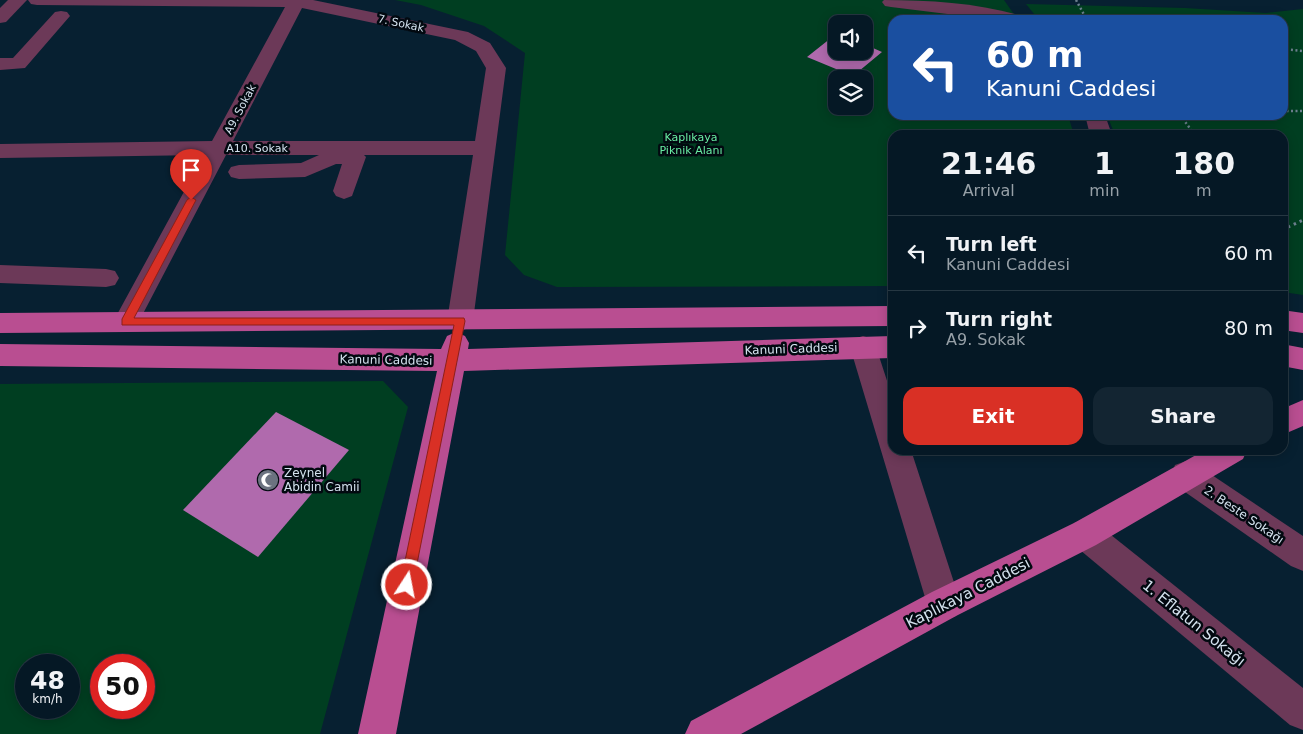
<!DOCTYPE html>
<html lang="en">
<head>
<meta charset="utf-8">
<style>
  :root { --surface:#051825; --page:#132532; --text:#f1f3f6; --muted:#97a0a7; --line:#263742; --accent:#d93025 }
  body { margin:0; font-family:"DejaVu Sans",sans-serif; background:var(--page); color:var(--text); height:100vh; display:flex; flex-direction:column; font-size:19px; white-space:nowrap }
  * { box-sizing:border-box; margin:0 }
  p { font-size:16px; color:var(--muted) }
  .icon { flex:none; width:28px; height:28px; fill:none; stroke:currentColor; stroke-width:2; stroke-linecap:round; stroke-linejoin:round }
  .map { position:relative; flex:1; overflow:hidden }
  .panel { position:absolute; left:888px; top:130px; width:400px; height:325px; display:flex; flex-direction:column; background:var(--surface); border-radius:15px; box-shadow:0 2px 12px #0003,0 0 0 1px var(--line) }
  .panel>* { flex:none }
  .banner { position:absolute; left:888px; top:15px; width:400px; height:105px; border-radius:15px; box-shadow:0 2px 12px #0003,0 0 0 1px var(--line); background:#1a4fa0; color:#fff; overflow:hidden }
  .fabs { position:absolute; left:828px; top:15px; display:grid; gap:10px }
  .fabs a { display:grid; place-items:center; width:45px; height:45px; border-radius:10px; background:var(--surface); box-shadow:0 2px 12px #0003,0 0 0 1px var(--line); font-size:25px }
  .speed { position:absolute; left:15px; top:654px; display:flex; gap:10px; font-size:25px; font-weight:700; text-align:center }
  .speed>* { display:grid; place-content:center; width:65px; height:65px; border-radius:50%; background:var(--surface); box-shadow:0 2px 12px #0003,0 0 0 1px var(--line); line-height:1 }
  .speed small { font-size:12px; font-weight:400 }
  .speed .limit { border:8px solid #d22; background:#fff; color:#111 }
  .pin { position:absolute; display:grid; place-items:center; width:42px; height:42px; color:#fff; margin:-51px -21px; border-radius:50% 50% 50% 0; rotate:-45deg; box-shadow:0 0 5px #0007 }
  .pin .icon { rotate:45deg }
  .me { position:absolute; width:55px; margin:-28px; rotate:11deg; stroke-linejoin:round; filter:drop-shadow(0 0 4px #0008) }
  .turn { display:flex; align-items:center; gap:18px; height:105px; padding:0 15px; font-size:22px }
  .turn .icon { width:65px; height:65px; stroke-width:2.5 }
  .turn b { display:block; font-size:35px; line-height:42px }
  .eta { display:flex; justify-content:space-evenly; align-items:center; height:85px; text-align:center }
  .eta b { font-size:30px; font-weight:700; line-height:35px }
  .primary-button { display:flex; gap:10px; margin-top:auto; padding:10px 15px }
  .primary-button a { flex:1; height:58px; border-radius:15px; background:var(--accent); color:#fff; font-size:20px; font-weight:700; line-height:58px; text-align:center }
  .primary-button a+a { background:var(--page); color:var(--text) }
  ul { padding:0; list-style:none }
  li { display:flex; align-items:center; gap:15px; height:75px; padding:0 15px; border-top:1px solid var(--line) }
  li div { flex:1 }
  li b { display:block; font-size:19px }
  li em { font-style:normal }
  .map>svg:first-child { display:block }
</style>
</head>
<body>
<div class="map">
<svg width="1303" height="734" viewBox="0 0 1303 734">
  <rect width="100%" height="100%" fill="#072031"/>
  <g fill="#003e21" fill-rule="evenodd">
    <path d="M395 0H1004L1018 20H892V115H1068L1074 135H892V286L557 287 524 275 505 255 525 53 484 26 421 5ZM836 24H864V51H836ZM836 79H864V106H836Z"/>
    <polygon points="1026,4 1185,8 1266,13 1303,9 1303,295 1283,292 1282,135 1115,135 1107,115 1282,115 1282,20 1039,20"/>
    <path d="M383 381 408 407 320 734H0V384ZM26 665H69V708H26ZM101 665H144V708H101Z"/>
  </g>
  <g fill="#b06aad">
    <polygon points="836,34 836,51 864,51 864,44 882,52 853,76 807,57"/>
    <polygon points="276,412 349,450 258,557 183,510"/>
  </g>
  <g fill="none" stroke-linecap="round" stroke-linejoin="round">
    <g stroke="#6d808f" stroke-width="2.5" stroke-dasharray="2 2.5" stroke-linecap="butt">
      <polyline points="1076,0 1087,20"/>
      <polyline points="1282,49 1303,51"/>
      <polyline points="1282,111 1303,111"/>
      <polyline points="1180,115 1195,135"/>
    </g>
    <polyline stroke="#6d808f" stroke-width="3" stroke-dasharray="2.5 4" stroke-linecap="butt" points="1282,230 1303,220"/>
    <g fill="#6c3958" fill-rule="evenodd">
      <polygon points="8,0 27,0 6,22 0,23 0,8"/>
      <path d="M28 0H313L468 32 490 43 506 68 473 321 469 328 460 331 451 328 447 321 473 155H364L366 157 352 196 344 199 336 196 333 191 342 164H336L305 177 239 179 231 177 228 172 231 167 239 165 301 163 319 155H226L135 329 126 332 117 329 113 322 204 155 0 158V144L212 141 285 7 37 5 31 4ZM302 8 455 40 476 51 486 68 475 141H233Z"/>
      <path d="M884 0C931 0 977 3 1022 16L1025 20H996L891 7 885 6 882 2Z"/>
      <polygon points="61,11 67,12 70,16 25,68 0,70 0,58 13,58 55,12"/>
      <polygon points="1085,115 1105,115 1112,135 1090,135"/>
      <polygon points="0,265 106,269 115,271 119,278 115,285 106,287 0,283"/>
      <polygon points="863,336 873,339 876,347 892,396 892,450 911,450 961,604 956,616 944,621 932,616 927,604 850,347 853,339"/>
      <polygon points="1186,461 1197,465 1303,536 1303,571 1291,566 1175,485 1171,475 1175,465"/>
      <polygon points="1085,519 1096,523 1303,688 1303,730 1290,725 1074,545 1069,534 1074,523"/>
    </g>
    <g fill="#b94e91" fill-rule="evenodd">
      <polygon points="892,306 892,326 0,333 0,313"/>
      <polygon points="1282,310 1303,313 1303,333 1282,330"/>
      <polygon points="456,332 465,336 469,343 468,349 892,336 892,358 464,371 396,734 358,734 437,371 0,366 0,344 441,349 447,336"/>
      <polygon points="1282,344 1303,348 1303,370 1282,366"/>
      <polygon points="1303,400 1303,426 1282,435 1282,409"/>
      <polygon points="1205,450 1247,450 1243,459 1096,545 956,616 741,734 685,734 691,721 932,592 1074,523"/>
    </g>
  </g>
  <polygon fill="#d93025" stroke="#8d1f18" points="191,197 196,200 134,318 464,318 465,321 412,589 407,591 402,589 400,585 454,325 122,325 122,319 187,200"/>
  <defs>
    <g id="mosque-disc" transform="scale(1.125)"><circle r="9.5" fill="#6b7280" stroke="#020910"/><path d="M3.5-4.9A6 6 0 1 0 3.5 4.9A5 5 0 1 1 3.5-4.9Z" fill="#fff"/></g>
  </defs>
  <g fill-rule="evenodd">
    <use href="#mosque-disc" x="268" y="480"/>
  </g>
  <g text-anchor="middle" stroke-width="5" stroke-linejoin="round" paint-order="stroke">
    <g font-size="11" fill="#d4e2ee" stroke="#020910">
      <text transform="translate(401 23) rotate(12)" y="4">7. Sokak</text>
      <text transform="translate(240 109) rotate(-62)" y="4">A9. Sokak</text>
      <text x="257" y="152">A10. Sokak</text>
    </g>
    <g font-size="11" fill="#69eda4" stroke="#020910">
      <text x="691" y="141">Kaplıkaya<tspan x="691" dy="13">Piknik Alanı</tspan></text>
    </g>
    <g font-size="12" fill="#d4e2ee" stroke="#020910">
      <text transform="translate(791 349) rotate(-2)" y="4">Kanuni Caddesi</text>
      <text transform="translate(386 360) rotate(1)" y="4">Kanuni Caddesi</text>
      <text transform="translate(1244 515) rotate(34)" y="4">2. Beste Sokağı</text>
    </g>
    <g font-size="12" fill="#d4e2ee" stroke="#020910" text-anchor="start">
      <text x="284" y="477">Zeynel<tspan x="284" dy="14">Abidin Camii</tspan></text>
    </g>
    <g font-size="15" fill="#d4e2ee" stroke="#020910">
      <text transform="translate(968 593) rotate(-27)" y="5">Kaplıkaya Caddesi</text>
      <text transform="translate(1194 623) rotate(39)" y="5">1. Eflatun Sokağı</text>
    </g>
  </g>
</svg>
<div class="fabs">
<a><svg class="icon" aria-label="sound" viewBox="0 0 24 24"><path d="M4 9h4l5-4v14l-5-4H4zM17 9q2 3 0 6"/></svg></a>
<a><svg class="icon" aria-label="layers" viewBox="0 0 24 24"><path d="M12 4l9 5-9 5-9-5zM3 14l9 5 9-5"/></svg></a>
</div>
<div class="speed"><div>48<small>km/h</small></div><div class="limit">50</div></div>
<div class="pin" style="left:191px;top:200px;background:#d93025"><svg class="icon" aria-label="arrive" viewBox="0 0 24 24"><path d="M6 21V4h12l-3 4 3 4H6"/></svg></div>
<svg class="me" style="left:407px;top:585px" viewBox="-20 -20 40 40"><circle r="17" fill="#d93025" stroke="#fff" stroke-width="3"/><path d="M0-11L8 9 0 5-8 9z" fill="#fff"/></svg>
<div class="banner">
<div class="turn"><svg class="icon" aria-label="left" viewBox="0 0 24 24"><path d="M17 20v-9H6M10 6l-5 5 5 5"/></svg><div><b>60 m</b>Kanuni Caddesi</div></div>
</div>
<section class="panel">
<div class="eta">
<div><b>21:46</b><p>Arrival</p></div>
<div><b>1</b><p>min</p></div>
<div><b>180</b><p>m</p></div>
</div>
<ul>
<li><svg class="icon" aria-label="left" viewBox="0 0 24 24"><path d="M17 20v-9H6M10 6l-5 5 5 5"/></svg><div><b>Turn left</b><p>Kanuni Caddesi</p></div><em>60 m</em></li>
<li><svg class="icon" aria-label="right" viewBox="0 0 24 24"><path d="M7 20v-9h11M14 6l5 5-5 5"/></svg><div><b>Turn right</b><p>A9. Sokak</p></div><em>80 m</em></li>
</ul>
<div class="primary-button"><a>Exit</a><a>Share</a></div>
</section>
</div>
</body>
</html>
